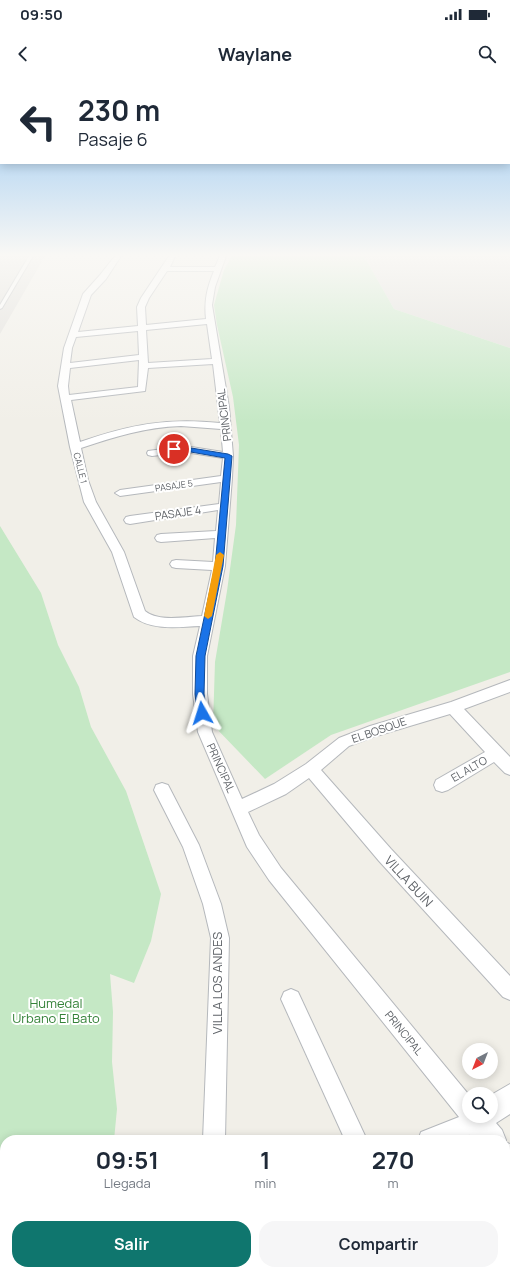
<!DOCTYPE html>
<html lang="es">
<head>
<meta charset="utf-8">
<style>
  :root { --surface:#fff; --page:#f6f6f7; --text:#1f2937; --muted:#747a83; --accent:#0f766e }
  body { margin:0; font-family:Manrope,sans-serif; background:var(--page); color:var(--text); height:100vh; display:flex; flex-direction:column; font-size:15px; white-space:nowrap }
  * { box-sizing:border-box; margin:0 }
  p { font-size:13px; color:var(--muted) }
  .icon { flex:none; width:22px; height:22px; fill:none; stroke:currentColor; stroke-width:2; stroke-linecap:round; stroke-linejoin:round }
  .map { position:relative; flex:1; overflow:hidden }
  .drawer { position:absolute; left:0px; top:1055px; width:510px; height:140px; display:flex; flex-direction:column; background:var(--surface); border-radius:16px 16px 0 0; box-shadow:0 2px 10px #0003 }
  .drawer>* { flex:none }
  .banner { position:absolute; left:0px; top:0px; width:510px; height:84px; box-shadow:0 2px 10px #0003; background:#fff; color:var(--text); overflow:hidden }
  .needle { width:26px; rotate:222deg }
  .buttons { position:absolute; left:462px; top:963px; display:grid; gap:8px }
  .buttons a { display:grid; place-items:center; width:36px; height:36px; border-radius:50%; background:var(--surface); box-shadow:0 2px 10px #0003; font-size:20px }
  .pin { position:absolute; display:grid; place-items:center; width:34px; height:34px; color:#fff; margin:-17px; border:2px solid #fff; border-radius:50%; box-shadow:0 1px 4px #0007 }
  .me { position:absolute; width:44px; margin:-22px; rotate:354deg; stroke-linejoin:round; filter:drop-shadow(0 0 3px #0008) }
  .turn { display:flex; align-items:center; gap:14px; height:84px; padding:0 12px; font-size:18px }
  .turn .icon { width:52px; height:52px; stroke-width:2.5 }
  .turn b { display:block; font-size:28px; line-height:34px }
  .eta { display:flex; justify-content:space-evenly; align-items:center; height:68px; text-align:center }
  .eta b { font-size:24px; font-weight:700; line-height:28px }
  .button { display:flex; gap:8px; margin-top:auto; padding:8px 12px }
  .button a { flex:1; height:46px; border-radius:16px; background:var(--accent); color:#fff; font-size:16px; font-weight:700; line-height:46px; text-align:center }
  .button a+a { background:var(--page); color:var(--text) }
  .status { display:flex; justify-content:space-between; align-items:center; height:28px; padding:0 20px; background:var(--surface); direction:ltr }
  .status svg { height:11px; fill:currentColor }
  header { display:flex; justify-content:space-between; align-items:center; height:52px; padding:0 12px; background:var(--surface); font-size:18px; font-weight:700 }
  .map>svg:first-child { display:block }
</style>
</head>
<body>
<div class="status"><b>09:50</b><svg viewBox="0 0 49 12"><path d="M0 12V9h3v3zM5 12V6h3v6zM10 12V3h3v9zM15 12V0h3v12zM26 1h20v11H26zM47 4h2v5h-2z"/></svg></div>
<header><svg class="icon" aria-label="back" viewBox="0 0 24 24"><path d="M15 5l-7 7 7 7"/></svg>Waylane<svg class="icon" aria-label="search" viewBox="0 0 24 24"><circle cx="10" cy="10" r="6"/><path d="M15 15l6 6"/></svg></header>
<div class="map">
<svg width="510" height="1195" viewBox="0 0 510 1195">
  <rect width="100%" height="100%" fill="#f1efe8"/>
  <g fill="#e0deda">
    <polygon points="0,176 45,176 0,254"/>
    <polygon points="364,176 510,176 510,268 394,229"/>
  </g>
  <g fill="#c5e8c5">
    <polygon points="232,176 364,176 394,229 510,268 510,592 331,655 265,699 213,645 215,582 227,511 236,445 239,365 233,317 217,245 214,225 224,190"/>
    <polygon points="0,446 41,513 58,565 79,607 91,647 126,711 161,814 151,861 134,903 110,894 113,932 112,982 117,1029 114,1060 5,1060 5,1190 64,1190 62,1195 0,1195"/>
  </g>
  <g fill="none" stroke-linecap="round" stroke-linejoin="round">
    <g stroke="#b5b8bc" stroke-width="2">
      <polygon id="service" points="29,176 33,176 2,228 0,229 0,225"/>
    </g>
    <g stroke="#b5b8bc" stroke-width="2">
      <g id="minor">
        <path d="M115 176H121L106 199 91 215 78 252 138 246 137 227 141 218 169 176H175L170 187H215L220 176H226L215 207 212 225 229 327 233 376 232 398 225 486 207 576V614L212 652 242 719 274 704 306 684 339 658 370 646 451 622 510 600V612L464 629 510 677V695L505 693 494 682 448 710 442 712 436 710 434 705 436 700 485 672 450 634 373 657 349 666 321 690 391 769 510 896V920L503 917 379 781 309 698 286 714 248 732 259 755 281 788 469 1015V1036H485L487 1041 484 1049 456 1060H418L421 1052 459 1037 269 800 247 767 198 652 193 614V576L200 546C179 547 152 551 134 537L112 472 84 422 70 367 58 306 64 268 83 214 100 195ZM167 191H214C207 208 204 221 206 239L146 245 145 227 149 218ZM207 244 212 279 148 283 146 250ZM138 251 139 275 70 283 72 268 76 257ZM139 280 138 307 69 315 68 306 70 288ZM213 284 220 343C166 338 132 344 80 362L71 320 145 311 148 288ZM181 346 221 349 223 372 185 366 148 371 147 373 148 375 152 376 185 372 223 378 221 396 120 410 115 413 120 416 221 402 219 424 130 436 126 437 124 440 126 443 130 444 218 430 216 451 161 454 157 455 155 458 157 461 161 462 215 458 213 482 176 480 172 481 170 484 172 487 176 488 212 490 202 536C184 537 159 542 145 531L124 472 96 422 88 400 81 368C114 357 146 347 181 346Z"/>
        <polygon points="162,703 168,705 199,765 221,824 229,858 225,1060 203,1060 211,858 203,824 183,767 154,710 156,705"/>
        <polygon points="291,909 298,912 367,1060 345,1060 281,919 284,912"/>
        <rect x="195" y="1190" width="24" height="5"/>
        <polygon points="372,1190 396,1190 397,1195 373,1195"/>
      </g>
    </g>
    <g stroke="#b5b8bc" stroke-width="2">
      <polygon id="tertiary" points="510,1004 510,1034 496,1043 502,1050 506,1060 505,1062 510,1064 510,1096 505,1094 505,1060 474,1060 466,1051 462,1041 466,1031 469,1029 469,1036 491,1036 491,1015"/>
    </g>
    <use href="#service" fill="#fff" fill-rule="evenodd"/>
    <use href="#minor" fill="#fff" fill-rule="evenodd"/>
    <use href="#tertiary" fill="#fff" fill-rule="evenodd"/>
  </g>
  <linearGradient id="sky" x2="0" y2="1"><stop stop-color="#8fc3f1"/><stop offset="0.51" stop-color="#f9f8f5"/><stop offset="1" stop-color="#f9f8f5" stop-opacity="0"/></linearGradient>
  <rect width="510" height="343" fill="url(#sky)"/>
  <polygon fill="#1a73e8" stroke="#114b97" points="185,367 228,374 232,376 223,486 205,576 204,614 207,633 205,636 198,636 197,633 195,614 196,576 215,486 225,378 185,371 174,371 171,369 174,367"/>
  <polygon fill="#f59e0b" points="220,472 224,475 212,536 208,539 204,536 216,475"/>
  <g text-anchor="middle" stroke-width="4" stroke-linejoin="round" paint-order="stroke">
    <g font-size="9" fill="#5f6368" stroke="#fff">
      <text transform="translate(80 388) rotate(76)" y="3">CALLE 1</text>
      <text transform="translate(174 406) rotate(-8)" y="3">PASAJE 5</text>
    </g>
    <g font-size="11" fill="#5f6368" stroke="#fff">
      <text transform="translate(224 335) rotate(-97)" y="4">PRINCIPAL</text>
      <text transform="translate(178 433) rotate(-8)" y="4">PASAJE 4</text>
      <text transform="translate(379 650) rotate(-19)" y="4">EL BOSQUE</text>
      <text transform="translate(221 688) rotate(66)" y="4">PRINCIPAL</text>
      <text transform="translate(469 689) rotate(-30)" y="4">EL ALTO</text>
      <text transform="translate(404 953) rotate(51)" y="4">PRINCIPAL</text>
    </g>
    <g font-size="13" fill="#5f6368" stroke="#fff">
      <text transform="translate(409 801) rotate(47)" y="5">VILLA BUIN</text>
      <text transform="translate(217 903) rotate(-90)" y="5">VILLA LOS ANDES</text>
    </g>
    <g font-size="13" fill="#348238" stroke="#fff">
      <text x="56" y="928">Humedal<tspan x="56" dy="15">Urbano El Bato</tspan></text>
    </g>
  </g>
</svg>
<div class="buttons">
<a><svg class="needle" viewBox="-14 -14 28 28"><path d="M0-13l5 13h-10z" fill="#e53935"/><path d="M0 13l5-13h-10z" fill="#747a83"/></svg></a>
<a><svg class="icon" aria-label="search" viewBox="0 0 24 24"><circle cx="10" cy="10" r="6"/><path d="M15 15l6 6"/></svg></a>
</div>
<div class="pin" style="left:174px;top:369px;background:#d93025"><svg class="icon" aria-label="arrive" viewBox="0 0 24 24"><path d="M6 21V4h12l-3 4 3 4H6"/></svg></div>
<svg class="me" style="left:202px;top:633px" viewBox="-20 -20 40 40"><path d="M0-17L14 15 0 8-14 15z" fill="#1a73e8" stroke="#fff" stroke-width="4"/></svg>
<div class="banner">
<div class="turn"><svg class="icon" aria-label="left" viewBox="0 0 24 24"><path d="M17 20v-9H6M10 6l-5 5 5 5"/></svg><div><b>230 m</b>Pasaje 6</div></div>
</div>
<section class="drawer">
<div class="eta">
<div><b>09:51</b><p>Llegada</p></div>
<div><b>1</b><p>min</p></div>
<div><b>270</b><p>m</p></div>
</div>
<div class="button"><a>Salir</a><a>Compartir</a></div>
</section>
</div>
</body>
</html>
